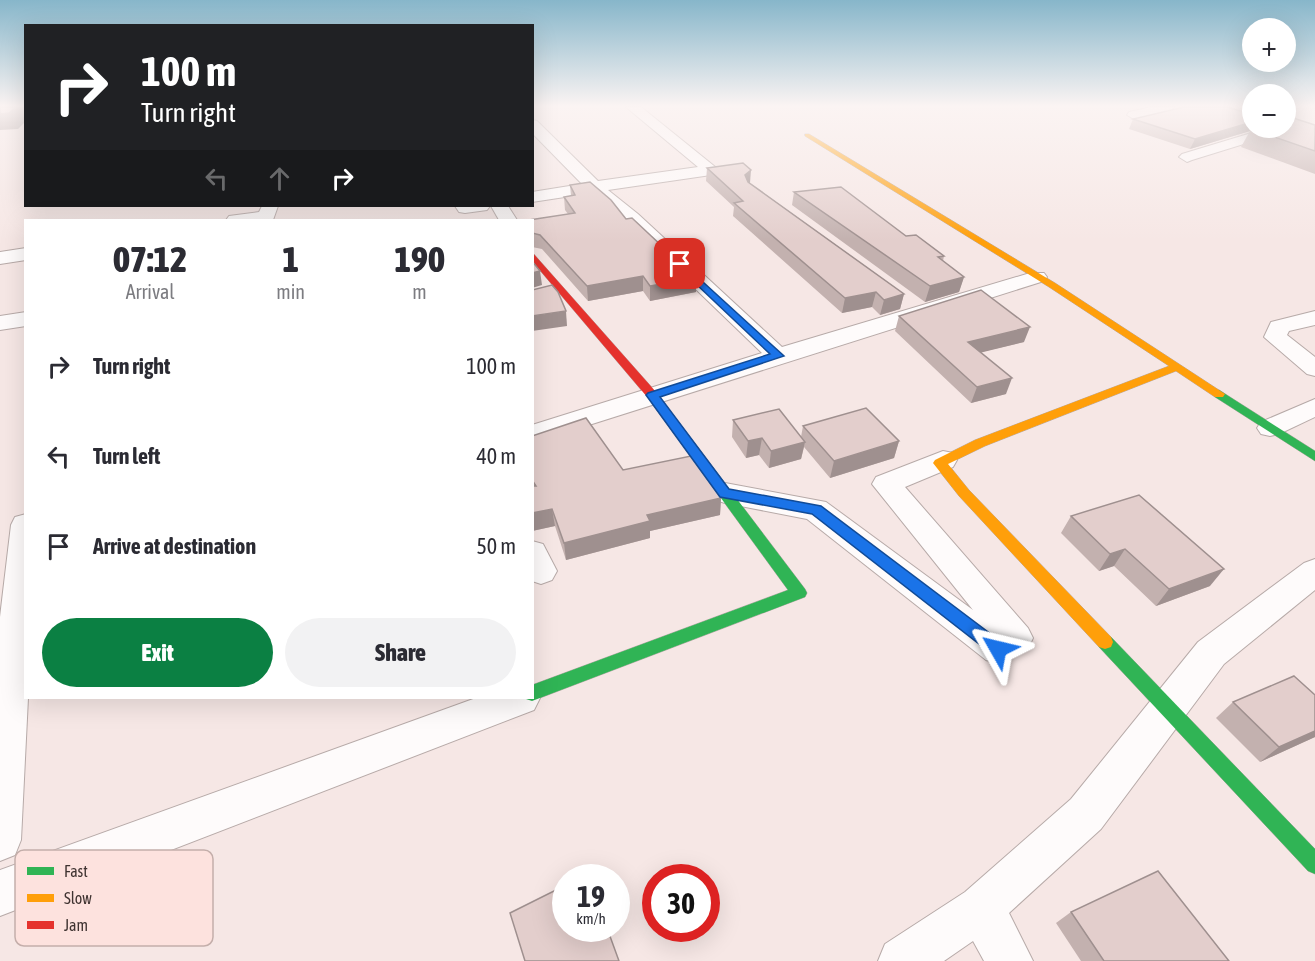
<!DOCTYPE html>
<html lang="en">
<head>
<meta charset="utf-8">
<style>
  :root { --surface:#fff; --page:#f2f2f3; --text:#2b2b33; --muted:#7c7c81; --accent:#0b8043 }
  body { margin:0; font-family:"Asap Condensed",sans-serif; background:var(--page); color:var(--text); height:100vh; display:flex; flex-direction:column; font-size:22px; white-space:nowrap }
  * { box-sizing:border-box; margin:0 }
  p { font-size:20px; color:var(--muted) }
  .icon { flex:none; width:33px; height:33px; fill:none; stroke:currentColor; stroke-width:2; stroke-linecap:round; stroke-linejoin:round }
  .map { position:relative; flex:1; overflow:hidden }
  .panel { position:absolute; left:24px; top:219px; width:510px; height:480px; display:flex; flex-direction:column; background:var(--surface); border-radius:0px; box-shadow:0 6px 24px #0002 }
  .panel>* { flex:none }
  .top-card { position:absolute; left:24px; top:24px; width:510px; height:183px; border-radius:0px; box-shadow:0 6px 24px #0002; background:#202124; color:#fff; overflow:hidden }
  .fabs { position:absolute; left:1242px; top:18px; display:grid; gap:12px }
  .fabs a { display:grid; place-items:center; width:54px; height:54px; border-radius:50%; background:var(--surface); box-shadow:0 6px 24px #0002; font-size:30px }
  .speed { position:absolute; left:552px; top:864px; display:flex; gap:12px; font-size:30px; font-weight:700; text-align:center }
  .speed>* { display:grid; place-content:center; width:78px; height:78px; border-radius:50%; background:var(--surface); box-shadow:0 6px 24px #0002; line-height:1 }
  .speed small { font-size:15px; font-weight:400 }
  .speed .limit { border:9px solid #d22; background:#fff; color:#111 }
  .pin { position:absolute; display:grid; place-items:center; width:51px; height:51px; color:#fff; margin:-26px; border-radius:12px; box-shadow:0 3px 9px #0006 }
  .me { position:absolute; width:66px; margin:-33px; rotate:307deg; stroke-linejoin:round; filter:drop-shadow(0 0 4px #0008) }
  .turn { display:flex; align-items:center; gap:21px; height:126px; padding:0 18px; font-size:27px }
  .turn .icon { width:78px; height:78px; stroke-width:2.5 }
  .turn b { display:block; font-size:42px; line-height:51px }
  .lanes { display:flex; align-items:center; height:57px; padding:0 18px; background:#0003; justify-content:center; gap:30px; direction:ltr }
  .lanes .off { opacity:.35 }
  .eta { display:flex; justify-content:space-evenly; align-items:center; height:102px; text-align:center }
  .eta b { font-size:36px; font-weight:800; line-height:42px }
  .cta { display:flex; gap:12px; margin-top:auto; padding:12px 18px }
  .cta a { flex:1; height:69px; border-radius:36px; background:var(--accent); color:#fff; font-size:24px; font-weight:800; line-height:69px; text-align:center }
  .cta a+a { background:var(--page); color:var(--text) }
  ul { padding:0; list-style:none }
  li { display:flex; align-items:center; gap:18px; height:90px; padding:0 18px }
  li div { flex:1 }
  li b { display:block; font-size:22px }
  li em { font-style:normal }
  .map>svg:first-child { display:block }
</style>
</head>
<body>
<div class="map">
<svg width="1315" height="961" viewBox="0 0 1315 961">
  <rect width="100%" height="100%" fill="#f6e7e5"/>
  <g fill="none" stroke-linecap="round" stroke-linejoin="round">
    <g stroke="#b7aaa8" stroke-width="2">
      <g id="street">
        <polygon points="626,107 641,107 719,170 711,175 608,190 638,214 782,347 1030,273 1044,273 1047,277 1044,281 532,443 532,425 762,353 626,222 591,193 532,202 532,192 582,184 532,133 532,120 537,121 598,181 698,167"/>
        <polygon points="1152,107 1174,107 1172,110 1134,119 1127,115 1129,112"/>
        <polygon points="1286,125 1288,128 1286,131 1192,160 1187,162 1179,157 1182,154 1268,128 1286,128"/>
        <polygon points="262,206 278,206 273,220 226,220 229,216 259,212"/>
        <polygon points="455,206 490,206 487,210 465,213 459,212"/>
        <polygon points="491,206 508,206 517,220 499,220"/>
        <polygon points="26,248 26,260 0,264 0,252"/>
        <polygon points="1315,311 1315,325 1289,331 1287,335 1315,357 1315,376 1307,374 1264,337 1271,322"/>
        <polygon points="26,312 26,326 0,330 0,316"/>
        <polygon points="1315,399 1315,417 1279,434 1270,436 1261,434 1257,428 1261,422"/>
        <polygon points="943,451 953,453 957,460 953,467 905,487 1028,628 1033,638 1028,648 998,664 986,660 807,519 725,503 715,500 710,493 715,486 725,483 826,502 973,610 872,484 876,477"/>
        <polygon points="26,514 26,698 28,698 21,840 15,855 0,861 0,617 11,525 15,517"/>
        <polygon points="532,541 543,544 557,571 552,580 541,584 532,581"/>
        <polygon points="1315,559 1315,590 1224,664 1101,829 1009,913 1033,961 984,961 973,941 944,961 878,961 885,944 965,892 1071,799 1198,642 1304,563"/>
        <polygon points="532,685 540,698 534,710 0,916 0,870 476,698 532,698"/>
      </g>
    </g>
    <g stroke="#b7aaa8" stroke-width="1">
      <g id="fast">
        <polygon points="1219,390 1315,451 1315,461 1215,397 1213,394 1215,391"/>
        <polygon points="707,464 712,466 805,589 807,593 805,597 532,701 526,699 532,698 532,685 788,590 702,472 700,469 702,466"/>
        <polygon points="1105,635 1111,637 1315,849 1315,874 1308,871 1099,647 1097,642 1099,637"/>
      </g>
    </g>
    <g stroke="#b7aaa8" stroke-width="1">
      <polygon id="slow" points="805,134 809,134 1055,283 1225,394 1223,397 1215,397 1176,371 985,446 948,464 969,490 1111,637 1113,642 1111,647 1105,649 1099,647 959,496 933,463 935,460 975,440 1169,366 1049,287 805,136"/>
    </g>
    <g stroke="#b7aaa8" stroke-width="1">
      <polygon id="jam" points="532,252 656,392 712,466 714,469 712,472 702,472 648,398 532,261"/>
    </g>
    <use href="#street" fill="#fefbfb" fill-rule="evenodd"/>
    <use href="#fast" fill="#30b455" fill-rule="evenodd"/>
    <use href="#slow" fill="#ff9f0a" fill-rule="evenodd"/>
    <use href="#jam" fill="#e5322d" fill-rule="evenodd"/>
  </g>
  <g fill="#c3b1af">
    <polygon points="1133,119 1252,128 1315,125 1315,174 1241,147 1250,131 1190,149 1129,129"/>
    <polygon points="707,168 750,183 904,294 900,309 880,315 872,307 842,313 733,216 734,207 706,181"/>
    <polygon points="570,185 626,219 696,292 650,301 643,291 588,301 542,249 532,247 532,220 568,214 565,210 564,197 571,196"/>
    <polygon points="794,192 906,236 944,256 943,261 964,277 959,292 925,302 792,205"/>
    <polygon points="899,316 1024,342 981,352 1006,394 971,403 895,331"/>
    <polygon points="733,420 801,437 803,426 899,441 894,458 830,478 804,447 801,459 769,468 759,455 746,458 732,437"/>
    <polygon points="532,436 623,470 721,498 720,515 650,531 650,538 566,560 555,526 532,531"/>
    <polygon points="1071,516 1210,586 1156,606 1114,566 1099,571 1061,533"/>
    <polygon points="1233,702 1315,737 1260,762 1216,718"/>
    <polygon points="1071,912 1229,961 1081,961 1056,923"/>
  </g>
  <g fill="#9f908f">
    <polygon points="16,107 26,107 26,121 18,129 0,130 0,114"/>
    <polygon points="1252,122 1252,128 1261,128 1251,129 1250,131 1190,149 1195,139"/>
    <polygon points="751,170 750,183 744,188 745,175"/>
    <polygon points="540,271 542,285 532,288 532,273"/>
    <polygon points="643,276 643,291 588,301 587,286"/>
    <polygon points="964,277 959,292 925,302 930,286"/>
    <polygon points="696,278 696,292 650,301 650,286"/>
    <polygon points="876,292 872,307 842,313 845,298"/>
    <polygon points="904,294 900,309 880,315 884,300"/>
    <polygon points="566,311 567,326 532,331 532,316"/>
    <polygon points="1030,327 1024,342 963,357 968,342"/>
    <polygon points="1012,378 1006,394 971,403 977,387"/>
    <polygon points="762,438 759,455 746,458 748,441"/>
    <polygon points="899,441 894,458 830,478 834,461"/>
    <polygon points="805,442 801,459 769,468 771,451"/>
    <polygon points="721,498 720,515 650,531 650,538 566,560 564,543 647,515"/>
    <polygon points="552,509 555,526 532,531 532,513"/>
    <polygon points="1125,549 1114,566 1099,571 1110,554"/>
    <polygon points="1224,569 1210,586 1156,606 1169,589"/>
    <polygon points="1315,731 1315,737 1260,762 1279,747"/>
  </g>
  <g fill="#e3cecc" stroke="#9f908f" stroke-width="1.5">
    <polygon points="0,107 16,107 9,113 0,114"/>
    <polygon points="1184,107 1227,107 1252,114 1252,122 1195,139 1133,119"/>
    <polygon points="1290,117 1315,125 1315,151 1251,129 1256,128 1286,128 1286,119"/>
    <polygon points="743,163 751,170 745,175 748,182 904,294 884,300 876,292 845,298 734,203 743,201 707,168"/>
    <polygon points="590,182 611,200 626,219 632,218 696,278 650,286 643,276 587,286 540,235 532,233 532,220 529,220 575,213 564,197 575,195 570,185"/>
    <polygon points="841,187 906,236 916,235 944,256 938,257 964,277 930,286 794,192"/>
    <polygon points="532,261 540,271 532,273"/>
    <polygon points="552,285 558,292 566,311 532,316 532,290"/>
    <polygon points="981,290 1030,327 968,342 1012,378 977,387 899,316"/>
    <polygon points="866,408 899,441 834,461 803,426"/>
    <polygon points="779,409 805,442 771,451 762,438 748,441 733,420"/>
    <polygon points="586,418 623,470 691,456 721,498 647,515 650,521 564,543 552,509 532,513 532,486 536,486 532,480 532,436"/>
    <polygon points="1139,495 1224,569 1169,589 1125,549 1110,554 1071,516"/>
    <polygon points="1294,676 1315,695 1315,731 1279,747 1233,702"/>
    <polygon points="1158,871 1229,961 1104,961 1071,912"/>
    <polygon points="566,885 566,928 607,928 619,961 525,961 510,913"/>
  </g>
  <linearGradient id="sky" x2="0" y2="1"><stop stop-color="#87b6ca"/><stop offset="0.44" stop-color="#fbf4f3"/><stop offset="1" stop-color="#fbf4f3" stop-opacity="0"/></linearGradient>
  <rect width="1315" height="241" fill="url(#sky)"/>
  <polygon fill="#1a73e8" stroke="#114b97" stroke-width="1.5" points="680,261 784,356 660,397 729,489 821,506 1004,644 1006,649 1004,654 998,656 992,654 812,514 720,497 646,395 648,393 770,354 677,266 676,264"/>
  <rect x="15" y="850" width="198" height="96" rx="9" fill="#fde2de" stroke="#c4aeaa" stroke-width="1.5"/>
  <rect x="27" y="867" width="27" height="8" fill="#30b455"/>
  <rect x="27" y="894" width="27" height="8" fill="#ff9f0a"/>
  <rect x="27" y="921" width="27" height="8" fill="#e5322d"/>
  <g font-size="16" fill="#3f3331">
    <text x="64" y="877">Fast</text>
    <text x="64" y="904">Slow</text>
    <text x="64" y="931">Jam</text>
  </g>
</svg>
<div class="fabs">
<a>+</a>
<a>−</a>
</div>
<div class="speed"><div>19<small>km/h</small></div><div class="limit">30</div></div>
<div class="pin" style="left:680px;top:264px;background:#d93025"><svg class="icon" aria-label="arrive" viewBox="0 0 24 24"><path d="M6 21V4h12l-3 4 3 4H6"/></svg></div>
<svg class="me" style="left:998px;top:649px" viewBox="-20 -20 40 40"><path d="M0-17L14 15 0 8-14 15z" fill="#1a73e8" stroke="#fff" stroke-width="4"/></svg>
<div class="top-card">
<div class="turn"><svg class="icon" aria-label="right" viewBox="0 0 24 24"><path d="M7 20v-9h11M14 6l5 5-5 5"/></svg><div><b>100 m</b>Turn right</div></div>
<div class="lanes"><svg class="icon off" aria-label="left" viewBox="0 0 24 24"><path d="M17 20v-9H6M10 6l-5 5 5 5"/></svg><svg class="icon off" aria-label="ahead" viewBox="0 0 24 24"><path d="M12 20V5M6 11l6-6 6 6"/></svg><svg class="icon" aria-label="right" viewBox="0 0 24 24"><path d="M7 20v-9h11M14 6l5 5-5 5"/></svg></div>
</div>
<section class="panel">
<div class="eta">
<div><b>07:12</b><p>Arrival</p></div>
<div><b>1</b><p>min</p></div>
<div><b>190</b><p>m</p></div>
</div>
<ul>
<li><svg class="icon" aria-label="right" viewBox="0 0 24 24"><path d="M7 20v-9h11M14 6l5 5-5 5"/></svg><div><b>Turn right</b></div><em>100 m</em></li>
<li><svg class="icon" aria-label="left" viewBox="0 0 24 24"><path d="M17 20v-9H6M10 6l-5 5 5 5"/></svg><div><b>Turn left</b></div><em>40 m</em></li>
<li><svg class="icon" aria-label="arrive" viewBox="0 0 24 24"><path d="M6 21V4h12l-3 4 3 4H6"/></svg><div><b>Arrive at destination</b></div><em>50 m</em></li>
</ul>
<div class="cta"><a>Exit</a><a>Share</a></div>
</section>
</div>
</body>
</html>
